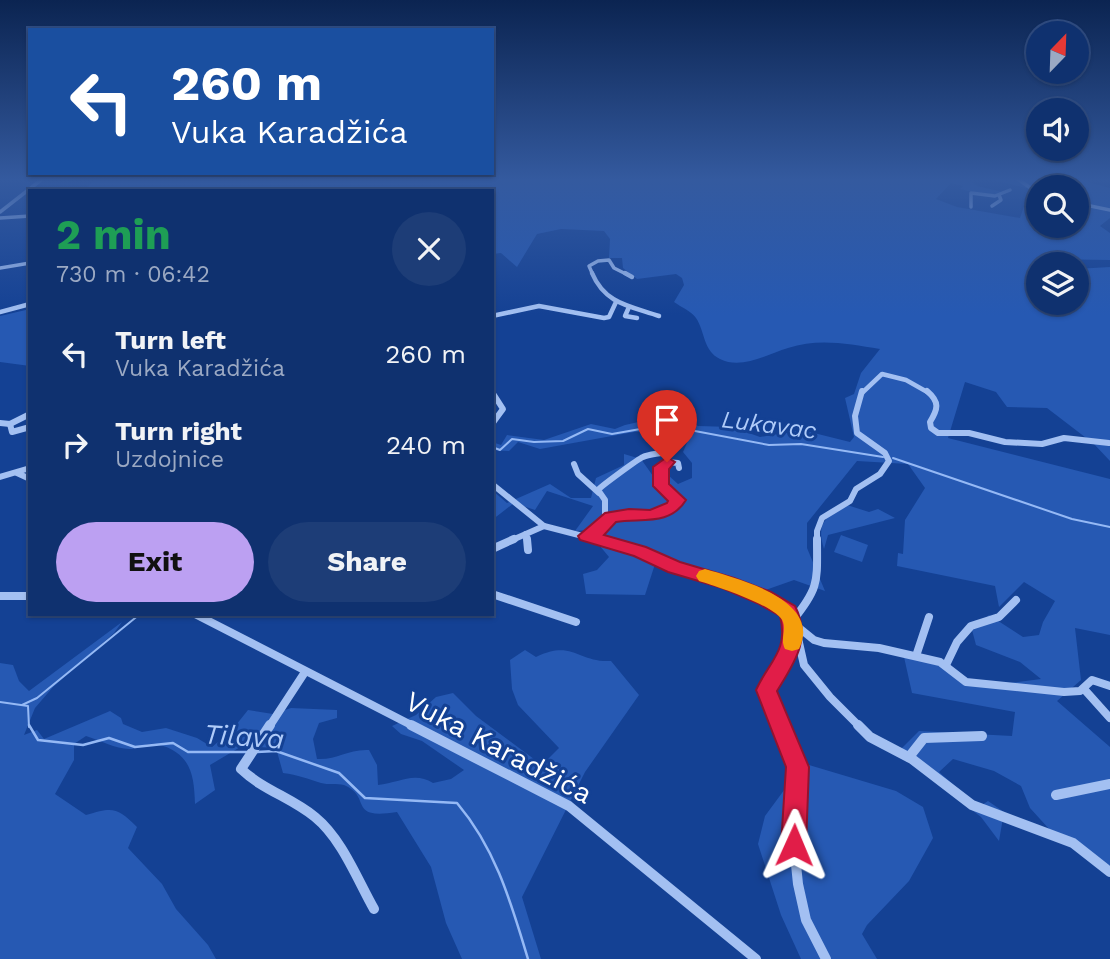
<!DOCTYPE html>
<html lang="en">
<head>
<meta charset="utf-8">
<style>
  :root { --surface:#0f316f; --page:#1d3d77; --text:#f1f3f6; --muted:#9ba9c3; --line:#2f4c82; --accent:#bca0f2 }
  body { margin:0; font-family:"Work Sans",sans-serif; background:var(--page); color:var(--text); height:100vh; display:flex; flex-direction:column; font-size:26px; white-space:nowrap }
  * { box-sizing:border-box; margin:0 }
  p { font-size:23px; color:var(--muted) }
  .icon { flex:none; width:38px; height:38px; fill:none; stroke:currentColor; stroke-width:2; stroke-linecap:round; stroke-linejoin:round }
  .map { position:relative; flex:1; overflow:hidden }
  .drawer { position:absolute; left:28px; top:189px; width:466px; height:427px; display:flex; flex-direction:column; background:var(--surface); border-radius:0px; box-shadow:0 2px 5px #0004,0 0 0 2px var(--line) }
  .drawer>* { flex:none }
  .top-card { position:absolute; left:28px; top:28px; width:466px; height:147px; border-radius:0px; box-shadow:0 2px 5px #0004,0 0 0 2px var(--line); background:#1a4fa0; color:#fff; overflow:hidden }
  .needle { width:46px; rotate:23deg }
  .tools { position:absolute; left:1026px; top:21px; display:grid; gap:14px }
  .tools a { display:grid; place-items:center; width:63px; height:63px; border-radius:50%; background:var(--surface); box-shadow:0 2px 5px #0004,0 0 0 2px var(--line); font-size:35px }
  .pin { position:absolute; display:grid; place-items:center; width:60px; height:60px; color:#fff; margin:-72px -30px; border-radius:50% 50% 50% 0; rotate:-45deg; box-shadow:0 0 7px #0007 }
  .pin .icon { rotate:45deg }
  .me { position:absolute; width:77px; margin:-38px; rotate:1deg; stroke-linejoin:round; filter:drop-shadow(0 0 5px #0008) }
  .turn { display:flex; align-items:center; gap:24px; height:147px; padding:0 28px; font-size:32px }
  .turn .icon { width:91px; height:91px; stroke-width:2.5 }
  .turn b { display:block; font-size:49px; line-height:60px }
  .round { display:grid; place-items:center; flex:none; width:74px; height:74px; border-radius:37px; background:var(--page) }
  .overview { display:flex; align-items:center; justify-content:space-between; height:119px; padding:0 28px }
  h1 { font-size:42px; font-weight:700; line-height:52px; color:#1e9e55 }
  .primary-button { display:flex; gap:14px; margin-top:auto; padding:14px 28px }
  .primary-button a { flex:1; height:80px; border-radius:42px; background:var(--accent); color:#111; font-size:28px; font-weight:700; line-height:80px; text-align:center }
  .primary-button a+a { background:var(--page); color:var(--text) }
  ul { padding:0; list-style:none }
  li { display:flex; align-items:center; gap:21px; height:91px; padding:0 28px }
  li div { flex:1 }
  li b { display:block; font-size:26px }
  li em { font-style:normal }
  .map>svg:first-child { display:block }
</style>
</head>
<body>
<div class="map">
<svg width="1110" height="959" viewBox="0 0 1110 959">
  <rect width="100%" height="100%" fill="#144194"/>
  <g fill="#2659b3">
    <path d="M95 180H970L977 186 1003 192C990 198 974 192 960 189L963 186 951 183 936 199 957 207 1020 218 1025 203 1038 205V226H1076V210L1081 205H1088L1091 202 1076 199V187H1038V191L993 180 1084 181 1110 188V218L1100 226 1110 233V260L1043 259 1047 264H1038V303H1076V269L1110 267V461L1094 444 1047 408 1007 407 996 392 965 382 948 438 1110 479V635L1075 628 1081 680 1057 701 1110 747V865L1104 867 1060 841 1030 808 1021 786 994 771 953 759 939 772 979 807 988 801 1004 812 999 841 981 817 897 753 919 731 1012 736 1015 712 912 693 904 657 945 666 956 679 1009 683 1041 679 1020 662 976 645 972 630 989 615 1023 637 1039 635 1043 622 1055 601 1024 582 999 607 995 586 897 566 898 553 903 554 905 520 925 488 908 464 857 461 807 523V548L825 591 794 580 760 592 655 564 645 595 586 594 583 574 597 570 609 557 590 534V530L575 531 593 506 547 491 535 510 514 503 492 520V490L507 503 550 484 571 498H591L596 478 624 465V454L641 459 653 476 668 475 678 484 692 478V463L683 452 690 436 665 430 634 432 540 449 518 442 509 451 492 450V442L501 445 507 435 544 440 591 424 615 429 625 425 674 414 698 426 732 427 760 437 802 430 850 442 854 437 845 398 854 394 861 373 880 349C848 344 819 338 788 348 767 354 742 370 720 359 703 351 705 331 696 318 691 311 681 307 674 302L684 285 682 278 676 274 637 279 623 268 622 258H609L610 239 604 231 561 229 537 234 517 267 501 253 492 254V191H91L88 186Z"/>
    <polygon points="30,309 30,366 0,362 0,316"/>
    <path d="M847 505 869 512 878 509 895 518 828 535 824 549C816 523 825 517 847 505Z"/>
    <polygon points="841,535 868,545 862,562 834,552"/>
    <path d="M122 622 114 633 53 687 35 708 24 735 37 730 44 739 110 711 121 718 123 724 142 732 166 728 197 738 212 747 232 730 248 710 273 714 291 708 337 710V718L319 723 313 739 317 759C338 760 347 749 369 750L377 765 378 785C399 783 414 771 433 783L451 779 464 770 422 741 401 734 392 726 416 715 436 697 453 693 476 716 542 765 559 748 518 705 512 689 510 660 525 650 536 657C573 639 578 663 611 661L639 695 585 772 522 897 541 959H462L446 923 431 867 397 812C346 820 373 797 344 785 337 783 328 785 321 783 308 779 298 775 283 773L276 748 242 746 210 765 215 790 195 804C194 774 191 753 157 744 147 742 138 749 129 749 116 749 99 740 86 736L74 744V760L55 794 86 815C113 807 117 807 137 827L128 848 162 884 176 909 208 945 216 959H0V663L13 665 19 681 29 691Z"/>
    <polygon points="809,765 896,791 923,807 933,838 909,881 867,925 862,934 877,959 801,959 781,915 758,844 765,816 793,778"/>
  </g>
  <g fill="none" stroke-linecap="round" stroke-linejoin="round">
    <g stroke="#95b9f5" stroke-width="2">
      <polyline points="492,447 500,450 512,439 534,442 563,441 588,429 612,434 663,425 769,445 801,444 883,457"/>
      <polyline points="893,458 1072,519 1110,527"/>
      <polyline points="0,702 28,706 29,727"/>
      <polyline points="22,705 37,698 140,614"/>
    </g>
    <g stroke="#95b9f5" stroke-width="2.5">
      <polyline points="29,725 38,740 83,745 109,738 135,747 173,743 188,752 248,752"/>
      <path d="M257 752 276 751 339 773 365 798 457 803C496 849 511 903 528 959"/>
    </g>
    <g stroke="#a3c0f2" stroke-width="3.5">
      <polyline points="1019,180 1038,193"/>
      <polyline points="1076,203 1110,210"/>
      <polyline points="992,206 1001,200 999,195"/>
      <polyline points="971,207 971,193 995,196 1010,190"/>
      <polyline points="0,212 41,180"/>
      <polyline points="0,218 30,216"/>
      <polyline points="0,268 30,263"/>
      <polyline points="593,275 589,266 598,261 609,260 614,268 628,275"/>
    </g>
    <g stroke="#a3c0f2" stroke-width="4.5">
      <path d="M592 273C605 304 630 306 659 316"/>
      <polyline points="625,273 632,277"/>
      <polyline points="629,307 625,316 637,318"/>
      <polyline points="0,312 30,304"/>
      <polyline points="492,316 539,306 604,318 609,317 616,302"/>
      <polyline points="862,393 882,374 906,380 929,393"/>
    </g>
    <g stroke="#a3c0f2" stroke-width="6">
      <path d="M927 391C940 402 938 409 930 422L931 428 938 433H969L1005 442 1042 444 1064 438 1109 443"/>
      <polyline points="0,423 10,424 30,414"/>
      <polyline points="10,424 12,432 30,427"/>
      <polyline points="492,424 503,409 494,395"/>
      <polyline points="574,464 578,474 599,493"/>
      <polyline points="17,473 30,479"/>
      <polyline points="0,477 30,468"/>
      <polyline points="492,484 544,526 602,541"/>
      <path d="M605 525 611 517C635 515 660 519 677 500L661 486V467L667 462 678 463 679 468"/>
      <polyline points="526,534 527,541"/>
      <path d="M586 536 605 525V500L598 490C600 487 638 459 643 457 649 454 658 454 665 452"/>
      <polyline points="510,541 544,526"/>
      <polyline points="817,541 817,531 822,518 850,501 856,489 880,474 889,461 885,453 857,433 855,416 862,391"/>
    </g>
    <g stroke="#a3c0f2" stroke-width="8">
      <polyline points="527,539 528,550"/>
      <path d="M596 539C611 543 628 546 643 552 654 557 665 563 677 568 703 577 784 594 792 621 799 646 777 669 766 690L781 727"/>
      <polyline points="492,549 514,539"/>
      <polyline points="492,594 576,622"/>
      <polyline points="0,596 30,596"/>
      <polyline points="195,614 415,727"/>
      <path d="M793 620C820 587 817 581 817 539"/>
      <polyline points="795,625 804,665 830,697 860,727"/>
      <polyline points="798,627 814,640 824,643 879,648 940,662 966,682 1064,692 1080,691 1092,680 1110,686"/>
      <polyline points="916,656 929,617"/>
      <polyline points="946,665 957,642 971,626 999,617 1016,600"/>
      <polyline points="1084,689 1110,718"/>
      <polyline points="269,727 305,672"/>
    </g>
    <g stroke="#a3c0f2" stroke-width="10">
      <path d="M270 725 241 769C263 790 292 798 315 817 342 839 357 879 374 909"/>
      <polyline points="411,725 569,806 756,959"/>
      <polyline points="780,725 797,767 794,845 798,884 806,920 826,959"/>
      <polyline points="858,725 870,737 912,759 972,805 1073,843 1110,872"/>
      <polyline points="909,757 924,738 982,736"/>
      <polyline points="1056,795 1110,784"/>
    </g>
  </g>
  <linearGradient id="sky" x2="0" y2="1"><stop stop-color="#0b2451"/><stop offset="0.57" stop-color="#345a9f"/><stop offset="1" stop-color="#345a9f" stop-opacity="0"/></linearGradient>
  <rect width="1110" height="315" fill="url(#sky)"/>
  <path fill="#e11d48" stroke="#92132f" stroke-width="2" d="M667 457 675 462 669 469V484L686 500C670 526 642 518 616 522L604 535 646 547 680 562 734 578 771 592 795 606C812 639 794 663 777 691L809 767 806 845 803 854 794 858 785 854 781 845 786 767 756 690C769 661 789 651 780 616L757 603 722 588 668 572 634 556 580 540 578 536 605 513 629 509 650 510 667 503 668 501 653 486V467Z"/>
  <path fill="#f59e0b" d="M705 569C739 579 823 600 799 649L792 651 785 649C780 640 786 631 783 622 778 606 715 586 699 581L696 576 699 571Z"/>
  <g text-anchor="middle" stroke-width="6" stroke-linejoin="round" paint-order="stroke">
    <g font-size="24" font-style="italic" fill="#afcbf9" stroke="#144194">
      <text transform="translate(769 425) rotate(7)" y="8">Lukavac</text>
    </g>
    <g font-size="28" font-style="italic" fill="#afcbf9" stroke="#144194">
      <text transform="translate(244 736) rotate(4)" y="10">Tilava</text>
    </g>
    <g font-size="28" fill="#fff" stroke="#144194">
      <text transform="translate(499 747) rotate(28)" y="10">Vuka Karadžića</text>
    </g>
  </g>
</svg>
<div class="tools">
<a><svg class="needle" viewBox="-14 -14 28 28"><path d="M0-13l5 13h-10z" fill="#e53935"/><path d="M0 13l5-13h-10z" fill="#9ba9c3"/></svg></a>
<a><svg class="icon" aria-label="sound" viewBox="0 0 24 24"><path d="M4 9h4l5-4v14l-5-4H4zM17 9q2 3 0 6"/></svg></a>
<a><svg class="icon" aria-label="search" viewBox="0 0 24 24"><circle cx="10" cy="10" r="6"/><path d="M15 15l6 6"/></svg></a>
<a><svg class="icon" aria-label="layers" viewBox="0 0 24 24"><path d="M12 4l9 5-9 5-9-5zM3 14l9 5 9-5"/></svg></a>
</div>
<div class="pin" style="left:667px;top:462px;background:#d93025"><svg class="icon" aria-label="arrive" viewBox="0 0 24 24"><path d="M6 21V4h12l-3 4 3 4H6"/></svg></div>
<svg class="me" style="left:794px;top:845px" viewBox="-20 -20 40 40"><path d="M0-17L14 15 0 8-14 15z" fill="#e11d48" stroke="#fff" stroke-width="4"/></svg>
<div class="top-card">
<div class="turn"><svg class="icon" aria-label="left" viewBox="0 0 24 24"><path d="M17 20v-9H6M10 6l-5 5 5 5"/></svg><div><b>260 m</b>Vuka Karadžića</div></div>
</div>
<section class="drawer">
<div class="overview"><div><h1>2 min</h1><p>730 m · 06:42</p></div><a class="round"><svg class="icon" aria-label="close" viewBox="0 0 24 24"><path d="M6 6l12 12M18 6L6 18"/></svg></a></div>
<ul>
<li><svg class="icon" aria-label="left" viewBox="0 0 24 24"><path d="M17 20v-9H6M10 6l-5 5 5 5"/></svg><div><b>Turn left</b><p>Vuka Karadžića</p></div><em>260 m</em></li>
<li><svg class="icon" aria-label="right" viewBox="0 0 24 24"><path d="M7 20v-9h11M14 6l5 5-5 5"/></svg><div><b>Turn right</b><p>Uzdojnice</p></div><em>240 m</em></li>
</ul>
<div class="primary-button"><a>Exit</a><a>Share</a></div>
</section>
</div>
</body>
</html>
